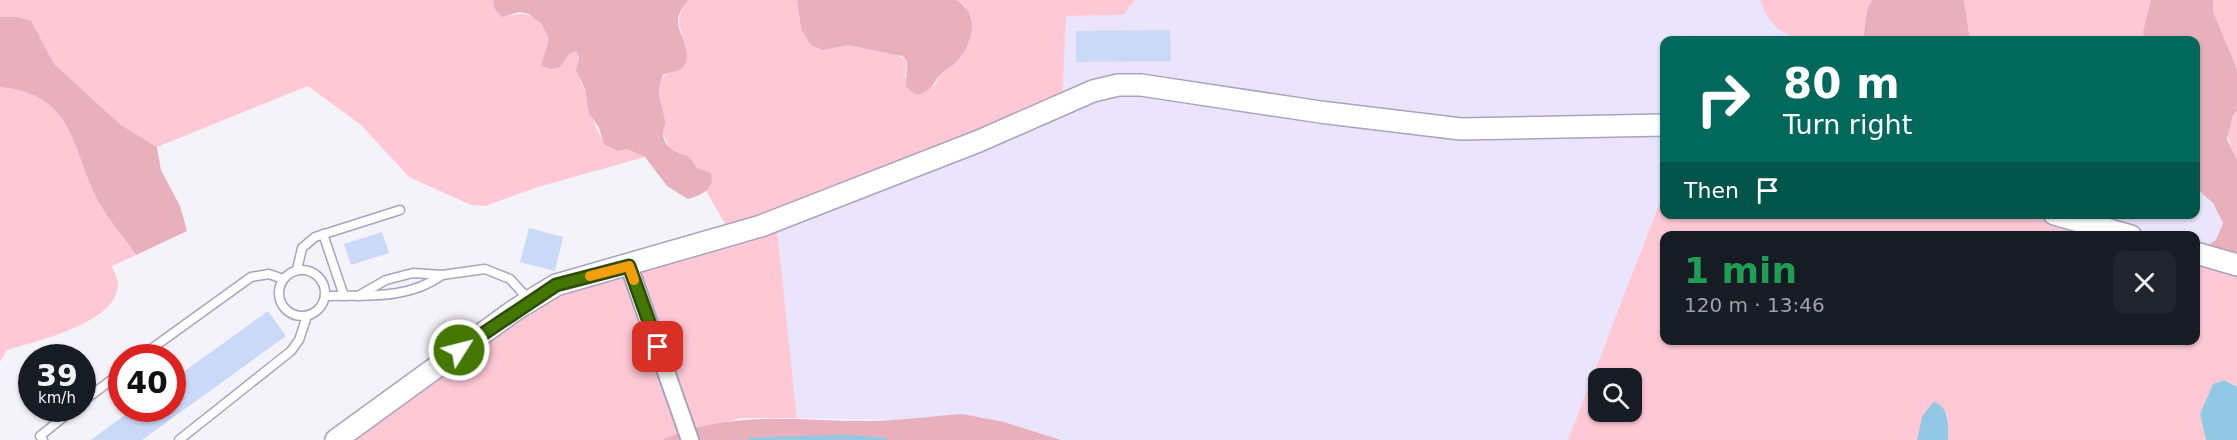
<!DOCTYPE html>
<html lang="en">
<head>
<meta charset="utf-8">
<style>
  :root { --surface:#171b24; --page:#20242c; --text:#f1f3f6; --muted:#9ea1a6 }
  body { margin:0; font-family:"DejaVu Sans",sans-serif; background:var(--page); color:var(--text); height:100vh; display:flex; flex-direction:column; font-size:22px; white-space:nowrap }
  * { box-sizing:border-box; margin:0 }
  p { font-size:20px; color:var(--muted) }
  .icon { flex:none; width:33px; height:33px; fill:none; stroke:currentColor; stroke-width:2; stroke-linecap:round; stroke-linejoin:round }
  .map { position:relative; flex:1; overflow:hidden }
  .drawer { position:absolute; left:1660px; top:231px; width:540px; height:114px; display:flex; flex-direction:column; background:var(--surface); border-radius:12px; box-shadow:0 2px 4px #0004 }
  .drawer>* { flex:none }
  .banner { position:absolute; left:1660px; top:36px; width:540px; height:183px; border-radius:12px; box-shadow:0 2px 4px #0004; background:#00695c; color:#fff; overflow:hidden }
  .fabs { position:absolute; left:1588px; top:368px; display:grid; gap:12px }
  .fabs a { display:grid; place-items:center; width:54px; height:54px; border-radius:12px; background:var(--surface); box-shadow:0 2px 4px #0004; font-size:30px }
  .speed { position:absolute; left:18px; top:344px; display:flex; gap:12px; font-size:30px; font-weight:700; text-align:center }
  .speed>* { display:grid; place-content:center; width:78px; height:78px; border-radius:50%; background:var(--surface); box-shadow:0 2px 4px #0004; line-height:1 }
  .speed small { font-size:15px; font-weight:400 }
  .speed .limit { border:9px solid #d22; background:#fff; color:#111 }
  .pin { position:absolute; display:grid; place-items:center; width:51px; height:51px; color:#fff; margin:-26px; border-radius:12px; box-shadow:0 3px 9px #0006 }
  .me { position:absolute; width:66px; margin:-33px; rotate:54deg; stroke-linejoin:round; filter:drop-shadow(0 0 4px #0008) }
  .turn { display:flex; align-items:center; gap:21px; height:126px; padding:0 24px; font-size:27px }
  .turn .icon { width:78px; height:78px; stroke-width:2.5 }
  .turn b { display:block; font-size:42px; line-height:51px }
  .then { display:flex; align-items:center; height:57px; padding:0 24px; background:#0003; gap:12px; font-size:22px }
  .round { display:grid; place-items:center; flex:none; width:63px; height:63px; border-radius:12px; background:var(--page) }
  .summary { display:flex; align-items:center; justify-content:space-between; height:102px; padding:0 24px }
  h1 { font-size:36px; font-weight:700; line-height:45px; color:#1e9e55 }
  .map>svg:first-child { display:block }
</style>
</head>
<body>
<div class="map">
<svg width="2237" height="440" viewBox="0 0 2237 440">
  <rect width="100%" height="100%" fill="#f5f3fa"/>
  <g fill="#eae4fc">
    <polygon points="1135,0 1760,0 1762,7 1790,37 1798,40 1665,40 1665,189 1568,440 1061,440 1004,422 797,418 776,220 1066,16 1123,15"/>
    <polygon points="2196,188 2213,203 2223,223 2216,240 2197,253 2196,236 2131,235 2054,215 2196,214"/>
  </g>
  <g fill="#fec8d5" fill-rule="evenodd">
    <path d="M0 0H493L494 8 508 16C525 10 545 17 549 37 550 46 544 57 542 65L576 50C580 60 578 68 580 78 580 83 584 86 585 91 590 110 596 143 617 151L627 149 645 157 538 187 485 206 471 205 409 177 361 125 308 86 157 147 121 125 54 64 42 43 16 17H0Z"/>
    <path d="M688 0H797L801 29 823 50 848 45 895 54 907 60 905 78 934 86 940 75 959 60 966 6 956 0H1135L1123 15 1066 16 1062 104 776 220 797 418H741L662 440H336L514 310 731 234 706 191 712 178 693 166 691 160 671 150 662 132C669 111 644 86 671 71L682 33C676 19 680 12 688 0Z"/>
    <path d="M1760 0H1872L1867 10 1863 40C1821 40 1777 51 1760 0Z"/>
    <polygon points="1964,0 2151,0 2143,31 2144,40 1970,40"/>
    <polygon points="2213,0 2237,0 2237,69 2213,12"/>
    <path d="M0 87C79 95 70 152 101 206 111 223 124 239 136 255L112 266C114 272 118 279 118 284 118 323 36 341 7 350L0 362Z"/>
    <path d="M2237 111V160C2229 144 2222 126 2237 111Z"/>
    <path d="M1665 189V214L2054 215 2131 235 1665 236V340H2196V253L2237 265V387L2224 380 2213 384 2200 414 2206 440H1948L1947 414 1920 434 1917 440H1568ZM1599 378H1632V411H1599Z"/>
  </g>
  <g fill="#e8afbd">
    <path d="M493 0H688C684 6 677 14 678 22 678 35 696 56 681 69 677 72 668 72 663 75 654 94 662 103 665 121 666 125 664 126 663 130 661 143 674 154 686 155 702 170 688 165 711 173 715 189 702 195 688 199L667 186 645 157 627 149 617 151 604 144 599 128 589 113 585 89 576 70 579 58 576 51 569 54 560 67 551 69 541 66 549 39 542 24 529 14 519 12 502 17 494 8Z"/>
    <path d="M797 0H956C979 13 974 40 959 59 954 66 946 69 941 74 932 84 932 91 917 95L906 87 907 60 902 56 848 45 823 50 811 45 801 29Z"/>
    <polygon points="1872,0 1964,0 1970,40 1863,40 1867,10"/>
    <polygon points="2151,0 2213,0 2213,12 2237,69 2237,111 2233,115 2227,139 2237,160 2237,265 2197,253 2216,240 2223,223 2213,203 2196,188 2196,40 2144,40 2143,31"/>
    <path d="M0 17H16L31 21 54 64 121 125 157 147 161 170 180 206 187 231 136 255C125 239 111 223 101 206 70 152 79 95 0 87Z"/>
    <path d="M962 414 1004 422 1061 440H662C735 408 799 422 875 421 904 420 933 416 962 414Z"/>
  </g>
  <g fill="#92c8e4">
    <polygon points="2224,380 2237,387 2237,440 2206,440 2200,414 2213,384"/>
    <path d="M1933 402C1950 406 1948 426 1948 440H1917L1922 417Z"/>
  </g>
  <g fill="none" stroke-linecap="round" stroke-linejoin="round">
    <polyline stroke="#92c8e4" stroke-width="4.5" points="750,440 844,437 885,440"/>
  </g>
  <g fill="#cad9f8">
    <polygon points="1170,30 1171,61 1076,62 1076,31"/>
    <polygon points="529,228 563,237 555,271 520,262"/>
    <polygon points="382,232 389,253 351,265 344,244"/>
    <polygon points="268,311 286,336 142,440 91,440 134,408 172,408 172,380"/>
  </g>
  <g fill="none" stroke-linecap="round" stroke-linejoin="round">
    <g stroke="#aaa2c1" stroke-width="11">
      <g id="service">
        <polyline points="323,234 344,296"/>
        <circle cx="302" cy="293" r="23"/>
        <polyline points="297,270 302,248 315,237 400,210"/>
        <path d="M325 296C366 295 408 300 442 275"/>
        <polyline points="358,296 386,280 413,273 442,275 485,269 510,279 530,301"/>
        <polyline points="140,357 251,277 269,274 283,279"/>
        <polyline points="82,402 122,372"/>
        <polyline points="43,440 40,436 75,408"/>
        <polyline points="179,440 291,351 299,340 307,316"/>
      </g>
    </g>
    <g stroke="#aaa2c1" stroke-width="20">
      <polyline id="minor" points="629,266 690,440"/>
    </g>
    <g stroke="#aaa2c1" stroke-width="24">
      <g id="tertiary">
        <polyline points="2054,214 2131,236"/>
        <polyline points="2196,253 2237,265"/>
        <polyline points="336,440 515,310 556,285 761,226 979,141 1093,91 1118,85 1141,85 1320,112 1461,129 1665,125"/>
      </g>
    </g>
    <use href="#service" stroke="#fff" stroke-width="8"/>
    <use href="#minor" stroke="#fff" stroke-width="16"/>
    <use href="#tertiary" stroke="#fff" stroke-width="21"/>
  </g>
  <g fill="none" stroke-linecap="round" stroke-linejoin="round">
    <g stroke="#2c4d01" stroke-width="15">
      <polyline id="route" points="459,350 556,285 629,266 658,347"/>
    </g>
    <use href="#route" stroke="#437702" stroke-width="10"/>
    <polyline stroke="#f59e0b" stroke-width="10" points="590,276 629,266 634,280"/>
  </g>
</svg>
<div class="fabs">
<a><svg class="icon" aria-label="search" viewBox="0 0 24 24"><circle cx="10" cy="10" r="6"/><path d="M15 15l6 6"/></svg></a>
</div>
<div class="speed"><div>39<small>km/h</small></div><div class="limit">40</div></div>
<div class="pin" style="left:658px;top:347px;background:#d93025"><svg class="icon" aria-label="arrive" viewBox="0 0 24 24"><path d="M6 21V4h12l-3 4 3 4H6"/></svg></div>
<svg class="me" style="left:459px;top:350px" viewBox="-20 -20 40 40"><circle r="17" fill="#437702" stroke="#fff" stroke-width="3"/><path d="M0-11L8 9 0 5-8 9z" fill="#fff"/></svg>
<div class="banner">
<div class="turn"><svg class="icon" aria-label="right" viewBox="0 0 24 24"><path d="M7 20v-9h11M14 6l5 5-5 5"/></svg><div><b>80 m</b>Turn right</div></div>
<div class="then">Then<svg class="icon" aria-label="arrive" viewBox="0 0 24 24"><path d="M6 21V4h12l-3 4 3 4H6"/></svg></div>
</div>
<section class="drawer">
<div class="summary"><div><h1>1 min</h1><p>120 m · 13:46</p></div><a class="round"><svg class="icon" aria-label="close" viewBox="0 0 24 24"><path d="M6 6l12 12M18 6L6 18"/></svg></a></div>
</section>
</div>
</body>
</html>
